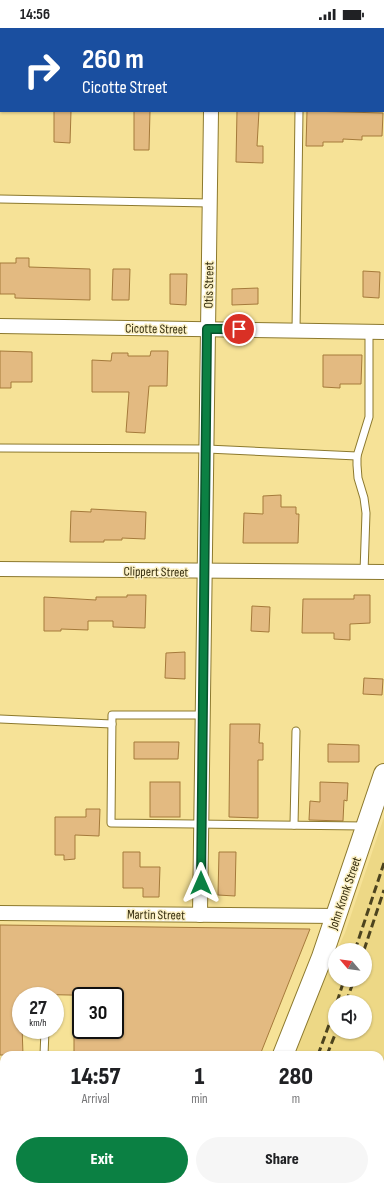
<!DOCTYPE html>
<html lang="en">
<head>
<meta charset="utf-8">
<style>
  :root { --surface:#fff; --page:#f6f6f6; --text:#202124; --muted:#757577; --accent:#0b8043 }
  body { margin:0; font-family:"Sofia Sans Condensed",sans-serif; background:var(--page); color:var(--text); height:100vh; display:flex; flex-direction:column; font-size:15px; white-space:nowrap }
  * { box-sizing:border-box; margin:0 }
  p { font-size:13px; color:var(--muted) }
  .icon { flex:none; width:22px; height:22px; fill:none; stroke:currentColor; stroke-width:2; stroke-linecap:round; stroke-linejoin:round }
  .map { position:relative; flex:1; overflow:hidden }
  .drawer { position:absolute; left:0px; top:1023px; width:384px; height:140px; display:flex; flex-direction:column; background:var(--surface); border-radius:12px 12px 0 0; box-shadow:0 1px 3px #0004 }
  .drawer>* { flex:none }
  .banner { position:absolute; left:0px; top:0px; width:384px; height:84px; box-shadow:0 1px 3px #0004; background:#1a4fa0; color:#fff; overflow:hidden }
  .needle { width:26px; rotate:299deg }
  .controls { position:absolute; left:328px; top:915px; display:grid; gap:8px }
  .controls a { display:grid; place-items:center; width:44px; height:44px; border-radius:50%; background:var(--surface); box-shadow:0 1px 3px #0004; font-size:20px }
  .speed { position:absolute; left:12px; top:959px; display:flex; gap:8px; font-size:20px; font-weight:700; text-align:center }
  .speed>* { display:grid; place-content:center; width:52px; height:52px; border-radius:50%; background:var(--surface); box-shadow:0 1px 3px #0004; line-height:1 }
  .speed small { font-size:10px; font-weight:400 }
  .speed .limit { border:2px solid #111; border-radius:6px; background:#fff; color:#111 }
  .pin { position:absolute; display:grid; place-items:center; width:34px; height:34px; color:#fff; margin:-17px; border:2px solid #fff; border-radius:50%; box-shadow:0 1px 4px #0007 }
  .me { position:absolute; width:44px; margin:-22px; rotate:0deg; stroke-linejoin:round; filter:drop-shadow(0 0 3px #0008) }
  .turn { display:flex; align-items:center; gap:14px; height:84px; padding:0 16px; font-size:18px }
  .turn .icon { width:52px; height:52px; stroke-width:2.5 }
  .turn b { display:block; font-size:28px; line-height:34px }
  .eta { display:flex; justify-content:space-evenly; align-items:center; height:68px; text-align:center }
  .eta b { font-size:24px; font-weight:800; line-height:28px }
  .action { display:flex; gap:8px; margin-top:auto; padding:8px 16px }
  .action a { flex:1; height:46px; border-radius:24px; background:var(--accent); color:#fff; font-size:16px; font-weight:800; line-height:46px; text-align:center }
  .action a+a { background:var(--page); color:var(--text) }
  .status { display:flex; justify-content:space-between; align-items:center; height:28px; padding:0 20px; background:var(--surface); direction:ltr }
  .status svg { height:11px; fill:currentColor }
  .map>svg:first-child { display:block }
</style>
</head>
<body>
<div class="status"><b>14:56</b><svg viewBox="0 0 49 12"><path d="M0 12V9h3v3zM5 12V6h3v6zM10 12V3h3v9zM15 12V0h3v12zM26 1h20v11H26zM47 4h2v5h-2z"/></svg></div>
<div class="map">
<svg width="384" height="1163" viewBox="0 0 384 1163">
  <rect width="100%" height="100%" fill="#f6e297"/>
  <path fill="#edd886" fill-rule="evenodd" d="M384 789V1163H223L225 1159H380V1027H287L335 927V952H365V922H337L345 905ZM335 974H365V1004H335Z"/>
  <g fill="#e3ba81" stroke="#a57a3b">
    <polygon points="54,83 71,83 70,115 54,114"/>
    <polygon points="134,83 150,83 149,122 134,122"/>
    <polygon points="237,83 259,83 257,118 263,118 263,135 236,134"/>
    <polygon points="307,83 383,85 382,108 362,108 362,112 343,111 343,114 323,114 323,118 306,118"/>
    <polygon points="16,230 29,230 29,239 90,241 90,272 15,270 15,266 0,266 0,235 16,235"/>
    <polygon points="113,241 130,241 129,272 112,272"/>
    <polygon points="363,243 380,244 379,270 363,269"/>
    <polygon points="170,246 187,246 186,277 170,276"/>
    <polygon points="258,260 258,276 232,277 232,261"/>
    <polygon points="0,323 32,324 32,354 11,354 11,360 0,360"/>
    <polygon points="151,323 168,323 167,358 149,358 145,405 126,404 129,364 92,364 92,332 111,333 112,325 128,325 128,328 150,328"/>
    <polygon points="323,327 362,327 361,356 340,356 340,360 323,359"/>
    <polygon points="281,467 281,479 296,479 296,486 299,486 298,515 243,515 244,485 263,486 263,468"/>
    <polygon points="91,481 146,484 145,511 122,510 122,512 104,512 104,514 70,514 71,483 91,484"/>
    <polygon points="127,567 146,567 145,600 113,599 113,593 88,593 88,602 61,601 61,603 44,603 44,569 96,572 96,569 127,569"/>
    <polygon points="354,567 370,567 370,595 350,596 350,612 334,611 334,605 302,605 303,571 354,571"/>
    <polygon points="252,578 270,579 269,604 251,603"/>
    <polygon points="185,624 185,651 165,650 166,625"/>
    <polygon points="364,650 383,651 382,667 363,666"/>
    <polygon points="230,696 260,696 259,715 263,715 263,732 258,732 258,790 229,789"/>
    <polygon points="134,714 179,714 178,731 134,731"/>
    <polygon points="328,716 359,717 359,734 328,734"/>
    <rect x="150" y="754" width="30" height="35"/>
    <polygon points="320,754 348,755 347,773 344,772 343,793 309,792 310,773 320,774"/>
    <polygon points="86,781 100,781 99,808 75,807 75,831 64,832 64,827 55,827 55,789 86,789"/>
    <polygon points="123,824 140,824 140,839 160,839 159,869 143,869 143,860 123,860"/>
    <polygon points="219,824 236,824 235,868 218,867"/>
    <polygon points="0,897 310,901 260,1027 74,1027 74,1002 115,1002 115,968 23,966 23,968 21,968 23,1027 0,1027"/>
  </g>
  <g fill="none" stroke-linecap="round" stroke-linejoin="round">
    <g stroke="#8c792e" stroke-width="9">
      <g id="lane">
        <polyline points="0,171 210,175"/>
        <polyline points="296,303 299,83"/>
        <polyline points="0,420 207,421 357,428"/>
        <polyline points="364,544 366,485 364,470 358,450 357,437 357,428 369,389 369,304"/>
        <polyline points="203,687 112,687 111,795 364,798"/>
        <polyline points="0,691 112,696"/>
        <polyline points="294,797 296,703"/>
        <polyline points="44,1027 45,1002"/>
        <polyline points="0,1157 4,1157"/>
        <polyline points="24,1159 38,1160"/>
      </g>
    </g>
    <g stroke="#8c792e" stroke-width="16">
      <g id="street">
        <polyline points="212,1 212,0"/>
        <polyline points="0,48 1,48"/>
        <polyline points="383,53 384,53"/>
        <polyline points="0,298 384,304"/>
        <polyline points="0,541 384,544"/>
        <polyline points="0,885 337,888"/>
        <polyline points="200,887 211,83"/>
      </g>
    </g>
    <g stroke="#8c792e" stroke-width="22">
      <g id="secondary">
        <polyline points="283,1027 322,929 384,746"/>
        <polyline points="220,1163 222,1159"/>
      </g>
    </g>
    <use href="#lane" stroke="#fff" stroke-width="7"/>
    <use href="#street" stroke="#fff" stroke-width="14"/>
    <use href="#secondary" stroke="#fff" stroke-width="20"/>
    <g stroke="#4c431e" stroke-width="3" stroke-dasharray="8 4" stroke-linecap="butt">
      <polyline points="355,922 384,835"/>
      <polyline points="364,922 384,862"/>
      <polyline points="337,974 344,952"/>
      <polyline points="346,974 354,952"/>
      <polyline points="318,1027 335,980"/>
      <polyline points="327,1027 336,1004"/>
      <polyline points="260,1163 262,1159"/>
      <polyline points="270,1163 272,1159"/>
    </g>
  </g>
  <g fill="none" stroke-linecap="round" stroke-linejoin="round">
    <g stroke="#07532c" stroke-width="10">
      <polyline id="route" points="201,855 207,301 239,301"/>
    </g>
    <use href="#route" stroke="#0b8043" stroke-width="7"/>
  </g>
  <g text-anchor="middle" stroke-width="3" stroke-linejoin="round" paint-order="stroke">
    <g font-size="13" fill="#342c0d" stroke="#fbf0c4">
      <text transform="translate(208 257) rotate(-89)" y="5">Otis Street</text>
      <text transform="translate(156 300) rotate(1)" y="5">Cicotte Street</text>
      <text transform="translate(156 543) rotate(1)" y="5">Clippert Street</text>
      <text transform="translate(344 865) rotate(-71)" y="5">John Kronk Street</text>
      <text transform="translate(156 886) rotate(1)" y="5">Martin Street</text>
    </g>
  </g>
</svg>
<div class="controls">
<a><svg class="needle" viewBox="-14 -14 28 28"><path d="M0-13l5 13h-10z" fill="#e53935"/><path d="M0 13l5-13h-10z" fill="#757577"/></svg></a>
<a><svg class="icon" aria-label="sound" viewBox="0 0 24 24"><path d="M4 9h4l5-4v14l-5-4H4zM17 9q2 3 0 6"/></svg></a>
</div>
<div class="speed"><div>27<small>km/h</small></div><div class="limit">30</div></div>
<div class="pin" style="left:239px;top:301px;background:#d93025"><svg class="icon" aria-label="arrive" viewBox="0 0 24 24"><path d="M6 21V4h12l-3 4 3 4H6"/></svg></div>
<svg class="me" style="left:201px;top:855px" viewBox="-20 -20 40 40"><path d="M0-17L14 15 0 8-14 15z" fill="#0b8043" stroke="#fff" stroke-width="4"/></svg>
<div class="banner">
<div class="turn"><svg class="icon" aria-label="right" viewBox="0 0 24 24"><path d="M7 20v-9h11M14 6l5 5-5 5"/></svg><div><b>260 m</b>Cicotte Street</div></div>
</div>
<section class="drawer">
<div class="eta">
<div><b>14:57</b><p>Arrival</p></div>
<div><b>1</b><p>min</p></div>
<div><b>280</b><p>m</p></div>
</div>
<div class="action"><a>Exit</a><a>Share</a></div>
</section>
</div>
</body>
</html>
